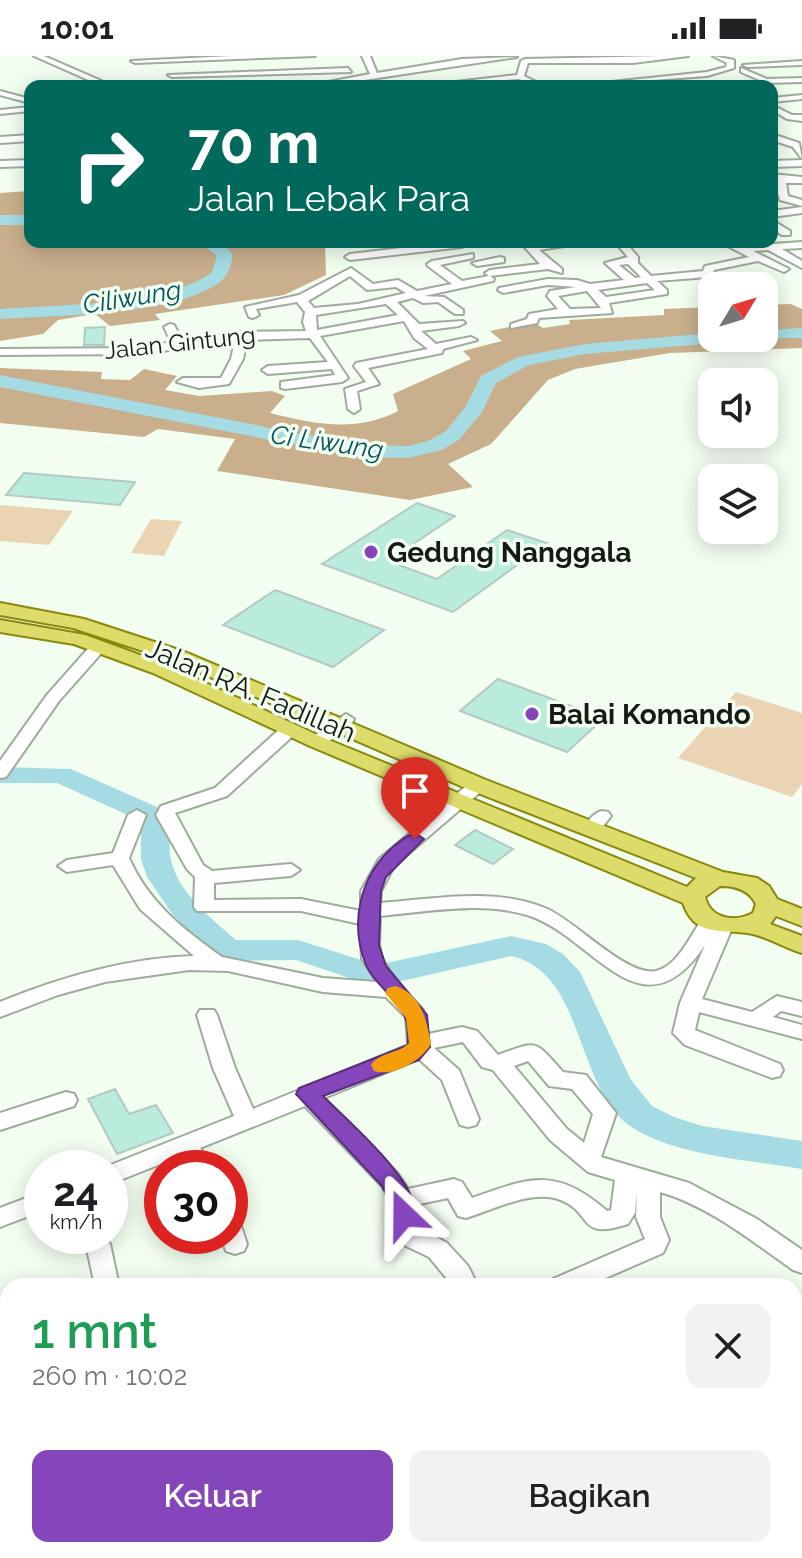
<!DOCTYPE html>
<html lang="id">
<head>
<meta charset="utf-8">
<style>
  :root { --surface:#fff; --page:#f2f2f2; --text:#202124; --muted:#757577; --accent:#8546bc }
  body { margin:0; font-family:Raleway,sans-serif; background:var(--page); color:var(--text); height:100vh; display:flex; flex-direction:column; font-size:30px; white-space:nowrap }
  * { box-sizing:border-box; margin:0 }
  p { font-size:26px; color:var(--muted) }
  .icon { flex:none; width:44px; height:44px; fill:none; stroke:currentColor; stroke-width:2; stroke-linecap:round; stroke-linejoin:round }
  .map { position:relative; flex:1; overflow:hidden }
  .side { position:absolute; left:0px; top:1222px; width:802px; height:280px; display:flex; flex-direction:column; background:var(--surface); border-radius:24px 24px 0 0; box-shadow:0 4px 20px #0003 }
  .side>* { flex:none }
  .hud { position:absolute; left:24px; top:24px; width:754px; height:168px; border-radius:16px; box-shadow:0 4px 20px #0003; background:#00695c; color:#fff; overflow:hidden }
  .needle { width:52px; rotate:52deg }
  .fabs { position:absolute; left:698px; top:216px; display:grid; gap:16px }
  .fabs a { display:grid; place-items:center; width:80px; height:80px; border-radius:16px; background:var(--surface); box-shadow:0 4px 20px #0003; font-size:40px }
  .speed { position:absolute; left:24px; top:1094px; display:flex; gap:16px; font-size:40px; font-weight:700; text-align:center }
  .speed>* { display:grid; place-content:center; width:104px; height:104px; border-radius:50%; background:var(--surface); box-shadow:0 4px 20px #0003; line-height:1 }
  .speed small { font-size:20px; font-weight:400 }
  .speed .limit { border:12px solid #d22; background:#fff; color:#111 }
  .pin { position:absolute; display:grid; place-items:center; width:68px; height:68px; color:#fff; margin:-82px -34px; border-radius:50% 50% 50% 0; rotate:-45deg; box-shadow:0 0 8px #0007 }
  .pin .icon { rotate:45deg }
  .me { position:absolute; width:88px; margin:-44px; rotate:337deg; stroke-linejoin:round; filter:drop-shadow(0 0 6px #0008) }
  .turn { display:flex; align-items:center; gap:28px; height:168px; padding:0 32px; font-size:36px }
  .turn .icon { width:104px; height:104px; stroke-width:2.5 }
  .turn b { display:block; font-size:56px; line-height:68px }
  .round { display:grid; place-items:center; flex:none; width:84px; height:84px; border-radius:16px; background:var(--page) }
  .overview { display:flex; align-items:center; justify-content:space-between; height:136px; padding:0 32px }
  h1 { font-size:48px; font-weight:600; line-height:60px; color:#1e9e55 }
  .button { display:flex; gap:16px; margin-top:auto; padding:16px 32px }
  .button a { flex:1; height:92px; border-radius:16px; background:var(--accent); color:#fff; font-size:32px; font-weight:600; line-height:92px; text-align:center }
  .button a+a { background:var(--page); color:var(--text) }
  .status { display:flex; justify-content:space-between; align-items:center; height:56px; padding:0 40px; background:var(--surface); direction:ltr }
  .status svg { height:22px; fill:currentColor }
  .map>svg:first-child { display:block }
</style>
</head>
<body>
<div class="status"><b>10:01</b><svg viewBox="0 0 49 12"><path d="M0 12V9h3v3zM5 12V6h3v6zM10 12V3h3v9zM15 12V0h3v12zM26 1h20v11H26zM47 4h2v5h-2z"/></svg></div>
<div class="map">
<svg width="802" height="1502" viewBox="0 0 802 1502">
  <rect width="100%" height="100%" fill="#f2fff0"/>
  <g fill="#ead4b4">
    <polygon points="0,449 73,455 49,489 0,485"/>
    <polygon points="151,463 182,465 164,500 131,497"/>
    <polygon points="736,636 802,657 802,728 792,741 678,702"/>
  </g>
  <g fill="#c9af8c">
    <polygon points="30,135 30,186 322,186 325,189 326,219 284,239 155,258 160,264 110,270 95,258 58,264 43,278 0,285 0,137"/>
    <path d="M791 248 802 253V292L670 297 575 313 548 324 491 388 448 408 473 431 410 444 217 415 235 383 158 373 144 381 0 367V312L102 316 101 323 130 324 144 313 177 320 165 334 199 340 272 335 285 340 270 357C314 368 356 377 398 355L393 338 471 303 463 295 502 285 490 275 533 266 543 272 570 268 569 264 664 259V253L712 251V282H764V249Z"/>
  </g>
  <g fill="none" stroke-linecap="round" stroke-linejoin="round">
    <g fill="#a5dbe3" fill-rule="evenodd">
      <rect x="0" y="159" width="30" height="10"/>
      <path d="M199 186H221L233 199C231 209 228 220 220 226 174 260 57 259 0 263V253C58 248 166 251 212 216L217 200Z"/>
      <polygon points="802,272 802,282 757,282 764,282 764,274"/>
      <polygon points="712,277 712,282 724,282 715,287 585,298 529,309 496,327 482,356 460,383 442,394 408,402 358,401 0,331 0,319 358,389 408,390 428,385 446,375 466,350 481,320 518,301 585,288"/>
      <path d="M0 711 71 713 166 755C174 766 168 785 170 799 176 836 210 861 236 884H298L377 909 511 880 546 888 563 898 580 916 631 1024 652 1050 674 1061 702 1070 802 1085V1113C750 1104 674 1100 630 1070 574 1030 585 916 511 900L376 931 296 904 228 905 217 902 173 859 147 821 141 803V765L57 727H0Z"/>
    </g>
  </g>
  <g fill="#b9ecdd" stroke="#b5c9c2" stroke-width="2">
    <polygon points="105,271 104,289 84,289 85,272"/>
    <polygon points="24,417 135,426 120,449 6,439"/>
    <polygon points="417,447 455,460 388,505 437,523 507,474 547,487 453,556 322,508"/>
    <polygon points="275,534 384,574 333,611 223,569"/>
    <polygon points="498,623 604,662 567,696 460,655"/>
    <polygon points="475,774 513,793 493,808 455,789"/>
    <polygon points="115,1033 129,1058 156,1049 173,1077 117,1098 88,1043"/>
  </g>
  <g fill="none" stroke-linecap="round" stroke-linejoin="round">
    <g stroke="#9fab9d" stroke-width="4">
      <g id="minor">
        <polygon points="34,0 44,0 113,30 102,30"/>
        <polygon points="232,0 315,0 135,7 131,5"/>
        <polygon points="362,0 370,0 377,17 462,3 517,1 325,30 307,30 370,18"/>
        <polygon points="661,0 688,0 633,7 528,7 524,20 544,30 533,30 519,23 420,30 517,19 521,5 525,3"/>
        <polygon points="713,0 734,4 734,12 707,20 573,30 707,16 726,11 727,7"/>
        <polygon points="802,5 802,9 747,11 743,9"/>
        <polygon points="348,12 351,16 172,21 168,19"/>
        <polygon points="741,12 767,23 802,22 802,26 766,27 741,16"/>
        <polygon points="0,35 30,43 30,47 0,39"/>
        <polygon points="802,39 802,43 772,46 772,42"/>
        <polygon points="772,49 792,59 802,59 802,65 787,63 772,54"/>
        <polygon points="30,51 30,55 0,58 0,54"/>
        <polygon points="772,78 799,87 802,103 793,91 772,84"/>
        <polygon points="30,79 30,85 0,87 0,81"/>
        <polygon points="30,104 30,110 0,111 0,105"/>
        <polygon points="802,104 802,110 772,111 772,105"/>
        <polygon points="772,118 802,121 802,127 786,127 788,140 802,144 802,150 780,144"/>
        <polygon points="802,151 802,157 772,161 772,155"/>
        <polygon points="772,164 790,175 790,179 782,179 772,172"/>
        <polygon points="453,186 467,188 462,191 350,204 345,201 350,198"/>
        <path d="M520 186H531L534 189 589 186 539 194 562 213V217L548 213 490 220 494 223 493 225 424 240 444 241 463 254V258H455L438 246 423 247 413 242 397 246 419 268 463 265 465 267 459 270 421 275 436 288 471 281 477 284 443 293 442 297 368 312 379 328 357 335 360 353 354 357 348 353 345 333 366 326 354 310 356 307 428 293 414 282 404 265 320 280 348 322 342 326 285 333 281 332V326L335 319 332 313 268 318 262 314 268 310 328 306 310 282 247 284 243 303 229 328 199 332 177 326 183 322H221L231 303 235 285 140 298 0 299V293L140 292 171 286 164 271 170 268 174 269 182 284 242 276 306 275 303 266 305 256 297 246 256 253 259 259 253 262 249 261 245 251 299 239 351 212 373 228 398 224 417 235 452 228 428 210 427 208 432 205 473 198V202L440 209 462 225 489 220 485 217 490 214 540 208ZM350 220 367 234 396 231 406 237 358 248 314 252 308 245ZM386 248 398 259 317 274 316 259Z"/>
        <path d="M615 186H625L638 201V207L651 220 703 215 705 210 749 201 720 186H733L742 190 802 186V192L782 193 802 205V212L768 194 753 195 789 213 784 216 758 205 714 214 712 220 708 221 657 225 667 234V238L609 247 612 257 539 262 537 267 511 272V268L527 263 529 258 558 253 547 240 550 235 576 231 548 229 503 237 498 234 499 232 548 223 577 224 590 228 624 224 605 207 628 201ZM628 208 641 221 635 222 619 209ZM647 227 655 234 606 241 598 234ZM587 235 601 252 570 253 558 240Z"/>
        <polygon points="500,201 504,202 504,206 477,210 472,207"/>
        <polygon points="99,585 107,590 105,593 59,645 6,721 0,722 0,705 47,639 93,587"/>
        <polygon points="346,658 354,663 352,667 323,690 311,690 308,686 311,682"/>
        <path d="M290 668 296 669 298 673 296 677 227 740 175 757 203 809 212 815 291 808 300 814 291 820 214 827V844L301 843 361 855V835L379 803 472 725 478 724 487 729 484 733 394 810 381 835 380 847C433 843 495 831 545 852 574 863 626 921 656 915 678 910 692 877 704 860 713 858 728 863 733 870L702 943 752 956 777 940 802 946V960L781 955 773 961 802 969V983L699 956 695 974 780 1008 783 1014 780 1020 772 1022 685 989 673 977 680 947 705 889C641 985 593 879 527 859 481 845 426 856 380 860L379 889 382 903 399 929 423 954 428 978 462 971 477 975 498 999C539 984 534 984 563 1016L586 1019 616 1057 601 1101 689 1127 757 1163 802 1194V1217L793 1214C753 1186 709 1150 660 1136V1161L669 1184 663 1197 587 1230H550L553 1223 645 1183 636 1161 637 1135 635 1157 628 1168C575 1185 595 1156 558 1143 530 1134 493 1154 466 1162L458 1160 448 1142 415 1149 418 1171 447 1187 468 1210 478 1230H453L429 1201 406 1190 399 1182 390 1144 382 1130 305 1050 200 1092 214 1112H190L181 1100 110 1128V1112H103L234 1060 213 1012 197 959 200 954H214L217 959 235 1012 253 1053 408 989 406 961 386 941 323 936 228 915 189 914 105 926 58 939 0 961V946C61 921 127 902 194 900L140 853 113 809 67 816 58 810 67 804 113 797 128 759 137 754 146 759 129 802C148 846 184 874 222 901L323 922 377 926 362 903 360 868 301 855H197L194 851 195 821 187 813 156 759 161 750 215 732 284 669ZM463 986 482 1011 493 1014 550 1084 588 1116 615 1124 611 1154 607 1155C556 1111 531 1121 472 1142L462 1126 454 1123 408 1133 398 1118 324 1042 419 1003 442 1024 460 1069 468 1071 476 1069 479 1063 459 1014 434 992ZM528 1005 549 1030 572 1033 593 1058 584 1087 566 1072 514 1010Z"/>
        <path d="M602 755 608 756 611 760 597 778H585L582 774C587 766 593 757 602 755Z"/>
        <polygon points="66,1036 74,1038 77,1044 74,1050 0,1074 0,1057"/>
        <polygon points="42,1136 42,1155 0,1171 0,1152"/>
        <polygon points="230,1159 238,1161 247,1188 244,1195 235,1198 226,1195 221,1180 230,1180"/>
        <polygon points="103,1180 110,1188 119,1230 95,1230 86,1188 89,1181"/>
        <polygon points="0,1255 8,1258 8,1319 0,1316"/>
        <polygon points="794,1342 802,1345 802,1376 794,1373"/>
        <polygon points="8,1386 8,1421 0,1424 0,1389"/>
        <polygon points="802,1427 802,1453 794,1454 794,1428"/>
        <polygon points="19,1494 47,1494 48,1502 20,1502"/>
        <polygon points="103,1494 131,1494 132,1502 104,1502"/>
        <polygon points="376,1494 404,1494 407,1502 379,1502"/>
        <polygon points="522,1494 551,1494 554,1502 525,1502"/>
        <polygon points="669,1494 697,1494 700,1502 672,1502"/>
      </g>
    </g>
    <g stroke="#89880c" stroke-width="4">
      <path id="major" d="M0 547 84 563 185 596 486 724 723 816 757 822 769 830 777 843 802 853V870L776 860 770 868 802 880V897C784 892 765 879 747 877 719 873 695 881 683 847L310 690 153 617 74 588 0 576V564L85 579 167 609 324 682 687 831 696 822 470 734 171 604 73 572 0 559ZM720 830C736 830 749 834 756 848L753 857C735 867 710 863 705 841Z"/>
    </g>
    <use href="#minor" fill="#fff" fill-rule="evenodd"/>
    <use href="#major" fill="#dddc6a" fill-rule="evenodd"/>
  </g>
  <path fill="#8546bc" stroke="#562e7a" stroke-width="2" d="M415 777 424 783 386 821 381 835 379 889 386 910 427 959 430 991 419 1004 323 1040C345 1063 430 1134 413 1166L404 1169 396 1166 390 1144 382 1130 296 1038 299 1032 408 989C408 981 408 971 406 964 400 943 374 929 366 909 349 867 360 819 394 790 401 785 406 779 415 777Z"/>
  <path fill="#f59e0b" d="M395 930C421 937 427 965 431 988 421 1005 394 1021 374 1015L371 1009C379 996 399 998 409 987L406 962 385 937 388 932Z"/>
  <g fill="#8546bc" stroke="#f2fff0" stroke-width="3">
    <circle cx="371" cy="496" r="8"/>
    <circle cx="532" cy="658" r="8"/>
  </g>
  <g text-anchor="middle" stroke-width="7" stroke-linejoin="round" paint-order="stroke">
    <g font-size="24" fill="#161a15" stroke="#f2fff0">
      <text transform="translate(180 287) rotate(-6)" y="8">Jalan Gintung</text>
    </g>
    <g font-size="26" font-style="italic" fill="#03545d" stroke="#f2fff0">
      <text transform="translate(132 241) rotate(-9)" y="9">Ciliwung</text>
      <text transform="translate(327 386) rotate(8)" y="9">Ci Liwung</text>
    </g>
    <g font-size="28" font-weight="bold" fill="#161a15" stroke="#f2fff0" text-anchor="start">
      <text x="387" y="506">Gedung Nanggala</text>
      <text x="548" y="668">Balai Komando</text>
    </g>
    <g font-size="28" fill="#161a15" stroke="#f2fff0">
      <text transform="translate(251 634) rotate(23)" y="10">Jalan RA. Fadillah</text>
    </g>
  </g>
</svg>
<div class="fabs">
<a><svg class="needle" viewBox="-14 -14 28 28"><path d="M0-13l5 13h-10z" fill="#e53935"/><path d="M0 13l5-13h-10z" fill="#757577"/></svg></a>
<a><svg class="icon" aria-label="sound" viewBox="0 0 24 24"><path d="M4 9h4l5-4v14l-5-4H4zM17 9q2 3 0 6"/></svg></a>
<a><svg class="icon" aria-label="layers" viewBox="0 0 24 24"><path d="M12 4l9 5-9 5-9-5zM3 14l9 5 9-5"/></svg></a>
</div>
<div class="speed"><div>24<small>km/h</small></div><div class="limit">30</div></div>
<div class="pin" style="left:415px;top:783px;background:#d93025"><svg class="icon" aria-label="arrive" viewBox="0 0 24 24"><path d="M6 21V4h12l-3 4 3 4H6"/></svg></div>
<svg class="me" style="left:404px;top:1159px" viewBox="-20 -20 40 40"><path d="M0-17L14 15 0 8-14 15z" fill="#8546bc" stroke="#fff" stroke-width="4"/></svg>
<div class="hud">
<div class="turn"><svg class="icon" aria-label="right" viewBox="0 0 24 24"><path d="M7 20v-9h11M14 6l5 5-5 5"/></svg><div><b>70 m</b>Jalan Lebak Para</div></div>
</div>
<section class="side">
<div class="overview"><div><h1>1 mnt</h1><p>260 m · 10:02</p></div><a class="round"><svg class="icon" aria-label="close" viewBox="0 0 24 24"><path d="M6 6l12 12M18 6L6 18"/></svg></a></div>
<div class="button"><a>Keluar</a><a>Bagikan</a></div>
</section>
</div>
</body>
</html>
